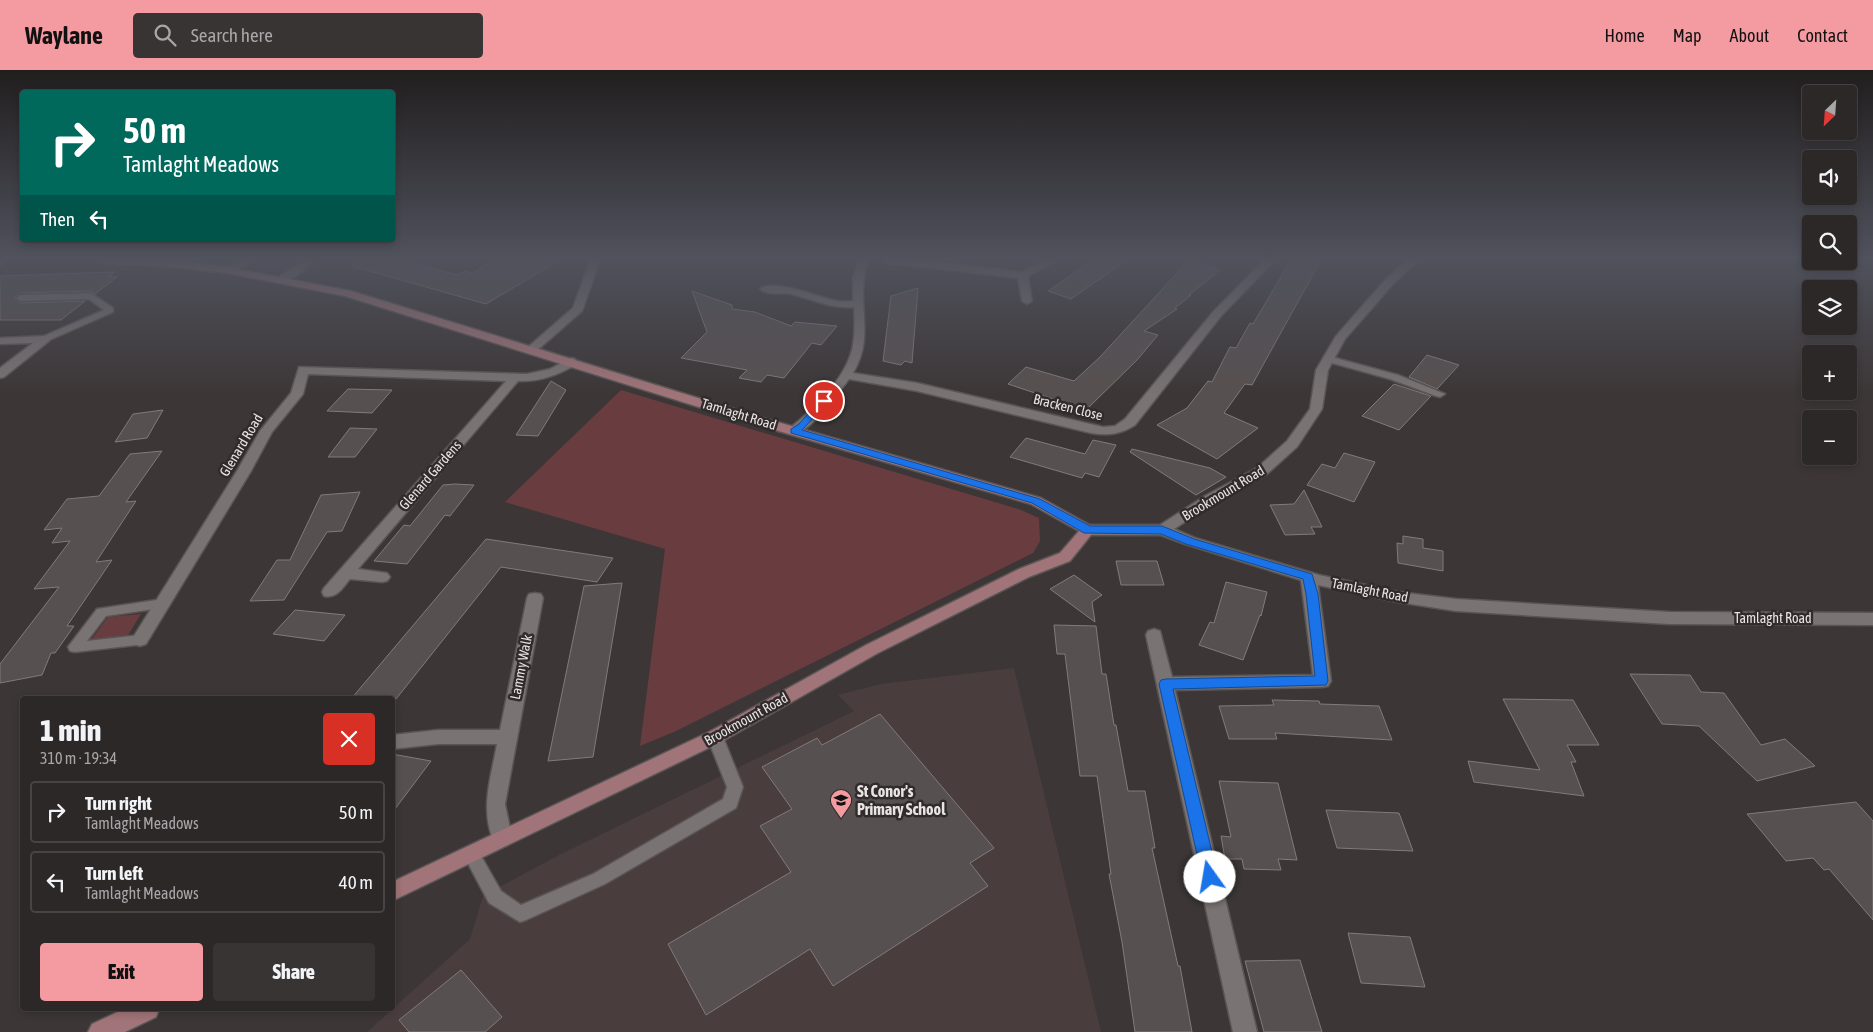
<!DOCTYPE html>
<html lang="en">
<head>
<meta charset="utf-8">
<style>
  :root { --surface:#2d2828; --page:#393434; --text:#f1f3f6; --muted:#a7a6a8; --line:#484445; --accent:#f49aa1 }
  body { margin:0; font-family:"Asap Condensed",sans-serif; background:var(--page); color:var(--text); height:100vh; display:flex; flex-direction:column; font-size:19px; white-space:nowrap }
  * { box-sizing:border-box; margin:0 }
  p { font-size:16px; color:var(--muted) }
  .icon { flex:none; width:28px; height:28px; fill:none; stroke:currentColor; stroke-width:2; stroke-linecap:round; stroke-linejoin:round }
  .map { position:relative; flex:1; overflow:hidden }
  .details { position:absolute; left:20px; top:626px; width:375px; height:315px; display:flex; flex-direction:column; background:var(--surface); border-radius:5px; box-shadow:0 2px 8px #0003,0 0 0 1px var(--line) }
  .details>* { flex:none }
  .hud { position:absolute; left:20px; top:20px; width:375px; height:152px; border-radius:5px; box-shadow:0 2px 8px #0003,0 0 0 1px var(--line); background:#00695c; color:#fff; overflow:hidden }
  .needle { width:32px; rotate:205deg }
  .buttons { position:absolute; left:1802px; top:15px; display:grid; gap:10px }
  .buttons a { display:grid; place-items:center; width:55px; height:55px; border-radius:5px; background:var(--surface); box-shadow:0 2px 8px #0003,0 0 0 1px var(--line); font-size:25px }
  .pin { position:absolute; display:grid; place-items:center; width:42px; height:42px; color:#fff; margin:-21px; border:2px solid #fff; border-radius:50%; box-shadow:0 1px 5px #0007 }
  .me { position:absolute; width:55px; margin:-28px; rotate:347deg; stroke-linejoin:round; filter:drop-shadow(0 0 4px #0008) }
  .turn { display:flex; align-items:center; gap:18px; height:105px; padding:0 20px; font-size:22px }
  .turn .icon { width:65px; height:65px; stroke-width:2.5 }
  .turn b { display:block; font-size:35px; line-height:42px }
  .then { display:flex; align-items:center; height:48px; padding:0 20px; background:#0003; gap:10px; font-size:19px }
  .round { display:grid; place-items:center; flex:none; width:52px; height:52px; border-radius:5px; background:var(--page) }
  .overview { display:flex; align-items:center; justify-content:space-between; height:85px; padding:0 20px }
  h1 { font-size:30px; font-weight:800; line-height:38px }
  .cta { display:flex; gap:10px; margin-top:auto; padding:10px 20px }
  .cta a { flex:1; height:58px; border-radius:5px; background:var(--accent); color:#111; font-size:20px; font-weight:800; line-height:58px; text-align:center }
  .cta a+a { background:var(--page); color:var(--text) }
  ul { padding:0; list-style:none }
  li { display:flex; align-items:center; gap:15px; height:62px; margin:0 10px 8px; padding:0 10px; border:2px solid var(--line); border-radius:5px }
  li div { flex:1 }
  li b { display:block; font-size:19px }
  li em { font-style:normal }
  header { display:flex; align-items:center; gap:30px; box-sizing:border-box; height:70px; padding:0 25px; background:var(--accent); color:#111 }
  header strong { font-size:24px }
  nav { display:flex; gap:28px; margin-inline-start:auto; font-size:18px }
  .search { width:350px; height:45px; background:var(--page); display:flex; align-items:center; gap:12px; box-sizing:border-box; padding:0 18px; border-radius:5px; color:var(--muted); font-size:19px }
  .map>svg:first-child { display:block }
</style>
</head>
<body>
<header>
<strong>Waylane</strong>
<div class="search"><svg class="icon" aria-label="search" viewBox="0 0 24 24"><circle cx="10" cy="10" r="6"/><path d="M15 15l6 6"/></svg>Search here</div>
<nav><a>Home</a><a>Map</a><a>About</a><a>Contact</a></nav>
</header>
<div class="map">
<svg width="1873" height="962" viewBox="0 0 1873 962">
  <rect width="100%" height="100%" fill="#3c3636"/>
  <g fill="#4a3d3d">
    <polygon points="262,190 328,190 299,206 253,196"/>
    <polygon points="1014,598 1101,962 367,962 470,869 483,826 559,785 854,641 838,625 881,614"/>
  </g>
  <g fill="#693d40">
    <polygon points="621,320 1021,440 1039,448 1040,471 1033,483 676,661 640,676 665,479 505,432"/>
    <polygon points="141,544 128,565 91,570 108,547"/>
  </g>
  <g fill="#575050" stroke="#827a7b">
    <polygon points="353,190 401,190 457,205 465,201 472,203 495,190 560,190 486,234 352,196"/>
    <polygon points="1098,190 1127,190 1071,229 1048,221 1089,193"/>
    <polygon points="1189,190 1220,200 1189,225 1191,225 1175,238 1177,239 1144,261 1158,265 1137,290 1086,340 1008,314 1026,297 1074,311 1100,287"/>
    <polygon points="1295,190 1321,190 1252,315 1245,314 1224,343 1258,358 1217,389 1157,355 1187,338 1208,311 1212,312 1230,277 1236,278 1250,253 1253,254 1288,195 1292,196"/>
    <polygon points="115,202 109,207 117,207 95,224 91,221 20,223 14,228 20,233 85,231 61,250 0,250 0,206"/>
    <polygon points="918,218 912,293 905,291 901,295 883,291 891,226"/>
    <polygon points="692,221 732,235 732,239 755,242 791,256 795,252 837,256 821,275 812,273 784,308 767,305 761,312 739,308 747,300 681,288 707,262"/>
    <polygon points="1427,285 1459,295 1437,319 1409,307"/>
    <polygon points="551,311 566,320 538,366 516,365"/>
    <polygon points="1394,314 1431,326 1399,360 1362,346"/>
    <polygon points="348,319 392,320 372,343 327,341"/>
    <polygon points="163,340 147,368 115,372 133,344"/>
    <polygon points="350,358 377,359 355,387 328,387"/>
    <polygon points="1026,368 1085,384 1093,370 1116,375 1099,407 1085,403 1082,408 1010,387"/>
    <polygon points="1132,379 1210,398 1226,407 1196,425 1130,382"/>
    <polygon points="162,381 126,432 136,431 96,492 112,490 67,556 74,556 55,583 51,583 42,605 0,613 0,594 59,517 34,519 70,471 52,473 62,458 44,460 67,429 99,426 130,384"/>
    <polygon points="1344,383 1375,392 1354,432 1307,415 1322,394 1335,398"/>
    <polygon points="455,414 474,415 450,446 445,445 407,494 374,491 404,455 410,456 443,415"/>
    <polygon points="1304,420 1322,457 1311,457 1315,464 1285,465 1270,435 1294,434"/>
    <polygon points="360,422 342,461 327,462 284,530 250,531 277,490 290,490 321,425"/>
    <polygon points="1403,466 1423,469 1423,478 1443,481 1443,501 1398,493 1397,473 1403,474"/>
    <polygon points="486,469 613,488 597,512 501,497 396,629 351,629"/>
    <polygon points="1116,491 1157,491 1164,515 1121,515"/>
    <polygon points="1074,505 1102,525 1092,532 1095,552 1050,519"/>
    <polygon points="1226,512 1267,522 1261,546 1260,545 1243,590 1199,575 1210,552 1214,553"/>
    <polygon points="622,513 593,687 548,691 584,516"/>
    <polygon points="295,540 345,545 324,571 273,564"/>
    <polygon points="1054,555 1096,556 1102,604 1106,604 1114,655 1116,655 1128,721 1145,721 1155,778 1152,778 1178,896 1180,896 1192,962 1135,962 1122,872 1109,804 1111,804 1097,706 1080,706 1065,584 1057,584"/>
    <polygon points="1630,604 1690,605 1701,622 1724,623 1761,675 1785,669 1815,696 1757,711 1699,656 1662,654"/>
    <polygon points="1503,629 1573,630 1599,675 1567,675 1576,692 1571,692 1584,726 1474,712 1468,691 1540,700"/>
    <polygon points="1272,630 1319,631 1320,634 1379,636 1392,670 1275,663 1277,669 1229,669 1219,636 1274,635"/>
    <polygon points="880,644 994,778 970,793 988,816 833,916 810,879 706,945 668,874 791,802 760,756 792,739 762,697 817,668 822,675"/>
    <polygon points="392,684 431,691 392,743"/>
    <polygon points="1219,711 1278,713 1297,790 1278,789 1281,800 1244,799 1242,789 1225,789 1221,766 1231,767"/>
    <polygon points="1856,732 1873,751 1873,850 1829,799 1824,800 1813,788 1786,791 1747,744"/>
    <polygon points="1326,740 1399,743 1413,781 1337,778"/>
    <polygon points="1348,863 1410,867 1425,917 1361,913"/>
    <polygon points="1300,890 1322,962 1264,962 1245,891"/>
    <polygon points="461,900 502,947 485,962 409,962 399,950"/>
  </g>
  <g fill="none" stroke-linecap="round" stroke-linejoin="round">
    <g stroke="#5a5555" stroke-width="3">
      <g id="lane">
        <path d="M304 190H312C307 200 288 213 277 212V208Z"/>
        <polygon points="91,223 113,238 113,242 45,272 42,271 42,267 104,240 89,229 20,231 16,228 20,225"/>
        <polygon points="1328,286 1398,305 1445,324 1440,327 1436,326 1390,309 1325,291 1325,287"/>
        <polygon points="163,529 168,531 170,534 168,537 106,546 87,571 140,565 145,566 147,570 145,574 75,582 70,581 68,577 97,539"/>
        <polygon points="715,661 720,663 723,667 743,717 736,738 605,814 526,850 520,852 489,833 463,784 465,779 471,777 477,779 501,821 521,835 593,804 723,729 727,717 707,667 710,663"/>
      </g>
    </g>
    <g stroke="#5a5555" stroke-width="3">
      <g id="street">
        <polygon points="0,190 7,190 0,195"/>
        <polygon points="242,190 257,190 231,202 227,203 222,200"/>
        <polygon points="590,190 600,190 582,241 535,282 527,282 525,280 527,278 573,238"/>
        <path d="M859 190H869C853 228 877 264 853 303L917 313 1103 357 1115 356 1125 349 1213 242 1264 190H1275L1221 246 1135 355C1121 364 1108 366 1091 363L917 321 849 309C839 322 807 368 790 364L789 361 790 358C814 339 844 310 852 280 855 266 855 251 854 237 830 239 813 229 791 224 781 222 767 226 760 219 772 208 821 228 837 231 842 232 848 231 853 231V207Z"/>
        <polygon points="882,190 919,190 1022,202 1044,190 1058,190 1028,206 1032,231 1027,234 1022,231 1018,208 887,193"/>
        <polygon points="1407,190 1419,190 1394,213 1345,269 1328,300 1322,339 1297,377 1267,404 1215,432 1174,459 1195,468 1319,505 1398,522 1456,529 1669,542 1873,543 1873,555 1669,554 1456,541 1398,532 1318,515 1331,611 1328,616 1322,617 1175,620 1257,962 1233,962 1146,565 1148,561 1154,559 1160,561 1172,607 1313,605 1301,510 1185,474 1161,465 1088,465 1083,463 1081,460 1083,457 1088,455 1160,455 1205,426 1257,398 1287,371 1310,339 1316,300 1336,266 1386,209"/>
        <polygon points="45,266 51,269 49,271 4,307 0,308 0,298 33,273 0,274 0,268"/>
        <path d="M571 288 575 289 577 292 575 295C558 305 539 312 518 311L358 499 387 503 390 507 387 511 382 512 350 509C343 517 337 529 324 526L322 522 324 518 506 311 308 304 303 324 272 362 251 401 146 574 140 576 134 574 132 570 134 566 237 401 260 361 291 323 299 297 527 304 550 299Z"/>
        <path d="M535 523 541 524 543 528 505 734 512 768 509 774 502 777 495 774C479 741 491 708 497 674H438L392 679V665L438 660H500L527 528 529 524Z"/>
      </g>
    </g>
    <g stroke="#5a5555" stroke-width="3">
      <g id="secondary">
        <polygon points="100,190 169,190 227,197 351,221 750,344 1041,428 1093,457 1095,460 1070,491 1029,507 878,583 721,672 392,831 392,812 709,662 866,575 1019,499 1060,483 1079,461 1031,434 740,350 345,226 227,203 164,196 105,193"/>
        <polygon points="124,939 159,939 156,947 125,962 88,962 92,954"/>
      </g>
    </g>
    <use href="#lane" fill="#7a7373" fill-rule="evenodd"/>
    <use href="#street" fill="#7a7373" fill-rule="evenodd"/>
    <use href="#secondary" fill="#a07478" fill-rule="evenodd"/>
  </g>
  <linearGradient id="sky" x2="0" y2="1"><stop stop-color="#211e1e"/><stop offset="0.58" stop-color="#50525d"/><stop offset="1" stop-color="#50525d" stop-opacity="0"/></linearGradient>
  <rect width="1873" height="325" fill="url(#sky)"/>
  <polygon fill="#1a73e8" stroke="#114b97" points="821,329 827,329 829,331 802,360 1040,429 1090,456 1162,456 1194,469 1312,504 1318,524 1328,611 1326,615 1173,619 1218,807 1215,812 1210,814 1204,812 1202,807 1159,614 1161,610 1166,609 1315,606 1306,524 1303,509 1186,474 1161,464 1084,463 1032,433 791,363 791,359 799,354"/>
  <defs>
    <g id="school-pin" transform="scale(1.125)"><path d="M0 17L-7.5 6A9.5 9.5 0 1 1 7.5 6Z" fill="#f49aa1" stroke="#322b2c"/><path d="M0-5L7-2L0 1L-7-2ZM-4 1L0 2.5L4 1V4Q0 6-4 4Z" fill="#111"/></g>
  </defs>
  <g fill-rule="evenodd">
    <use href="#school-pin" x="841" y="730"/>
  </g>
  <g text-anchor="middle" stroke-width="5" stroke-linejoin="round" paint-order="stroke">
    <g font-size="14" fill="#e8e4e4" stroke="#322b2c">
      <text transform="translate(1068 337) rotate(14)" y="5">Bracken Close</text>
      <text transform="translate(739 344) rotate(17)" y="5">Tamlaght Road</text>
      <text transform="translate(241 375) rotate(-59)" y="5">Glenard Road</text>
      <text transform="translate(430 405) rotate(-49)" y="5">Glenard Gardens</text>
      <text transform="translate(1223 423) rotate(-31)" y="5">Brookmount Road</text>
      <text transform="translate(1370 520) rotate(11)" y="5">Tamlaght Road</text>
      <text x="1773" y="553">Tamlaght Road</text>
      <text transform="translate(521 597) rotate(-79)" y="5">Lammy Walk</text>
      <text transform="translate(746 649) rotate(-29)" y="5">Brookmount Road</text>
    </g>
    <g font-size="16" font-weight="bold" fill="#e8e4e4" stroke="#322b2c" text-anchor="start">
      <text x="857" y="727">St Conor's<tspan x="857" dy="18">Primary School</tspan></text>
    </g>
  </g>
</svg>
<div class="buttons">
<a><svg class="needle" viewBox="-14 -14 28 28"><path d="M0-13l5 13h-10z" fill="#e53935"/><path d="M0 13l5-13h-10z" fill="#a7a6a8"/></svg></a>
<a><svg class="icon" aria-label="sound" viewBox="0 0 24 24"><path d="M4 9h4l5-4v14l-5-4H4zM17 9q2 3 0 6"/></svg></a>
<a><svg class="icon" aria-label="search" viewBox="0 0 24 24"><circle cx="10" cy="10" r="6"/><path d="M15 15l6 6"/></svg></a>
<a><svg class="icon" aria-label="layers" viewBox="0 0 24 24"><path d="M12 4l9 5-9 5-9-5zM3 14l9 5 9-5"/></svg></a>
<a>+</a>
<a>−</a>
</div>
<div class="pin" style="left:824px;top:331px;background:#d93025"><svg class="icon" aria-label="arrive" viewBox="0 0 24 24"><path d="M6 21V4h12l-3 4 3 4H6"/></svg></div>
<svg class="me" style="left:1210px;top:807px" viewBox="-20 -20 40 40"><circle r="19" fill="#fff"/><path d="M0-13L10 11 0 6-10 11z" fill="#1a73e8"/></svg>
<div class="hud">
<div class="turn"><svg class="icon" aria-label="right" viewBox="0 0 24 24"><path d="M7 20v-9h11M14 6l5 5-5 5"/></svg><div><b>50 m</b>Tamlaght Meadows</div></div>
<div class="then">Then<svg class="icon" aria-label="left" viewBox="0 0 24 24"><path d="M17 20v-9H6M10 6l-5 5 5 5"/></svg></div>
</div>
<section class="details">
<div class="overview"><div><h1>1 min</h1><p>310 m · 19:34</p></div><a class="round" style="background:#d93025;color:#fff"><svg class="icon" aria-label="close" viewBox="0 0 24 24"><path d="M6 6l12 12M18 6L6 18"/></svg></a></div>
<ul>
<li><svg class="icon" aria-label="right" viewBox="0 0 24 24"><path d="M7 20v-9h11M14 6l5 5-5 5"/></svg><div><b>Turn right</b><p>Tamlaght Meadows</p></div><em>50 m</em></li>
<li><svg class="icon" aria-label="left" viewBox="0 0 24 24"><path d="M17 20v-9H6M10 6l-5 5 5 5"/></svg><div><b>Turn left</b><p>Tamlaght Meadows</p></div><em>40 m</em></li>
</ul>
<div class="cta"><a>Exit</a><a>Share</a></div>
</section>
</div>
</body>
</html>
